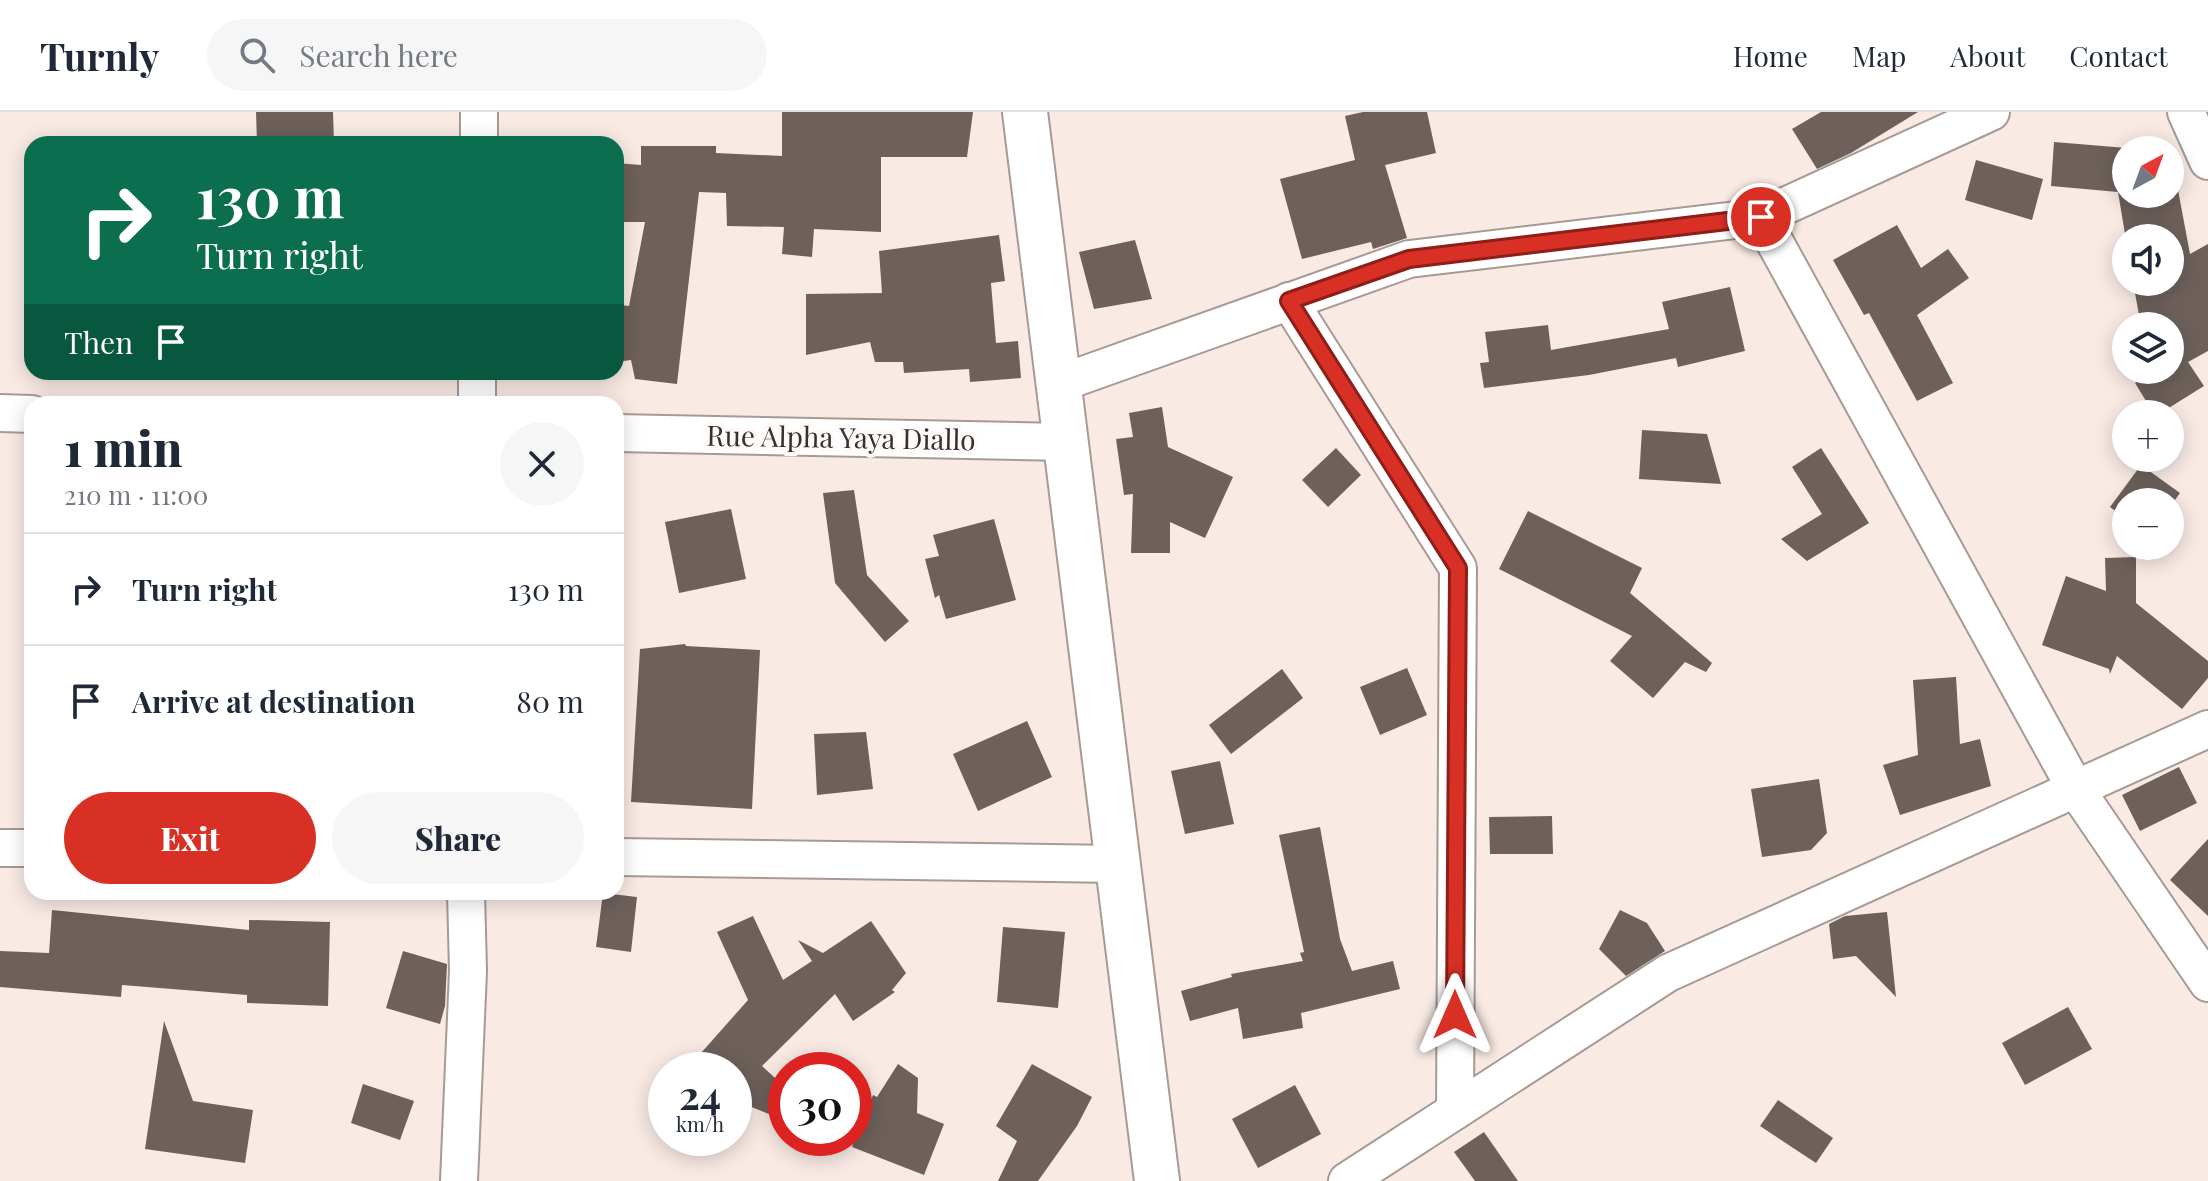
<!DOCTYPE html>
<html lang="en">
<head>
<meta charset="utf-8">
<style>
  :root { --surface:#fff; --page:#f6f6f7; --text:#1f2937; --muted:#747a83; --line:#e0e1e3; --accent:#d93025 }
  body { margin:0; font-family:"Playfair Display",serif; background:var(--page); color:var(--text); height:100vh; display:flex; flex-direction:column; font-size:30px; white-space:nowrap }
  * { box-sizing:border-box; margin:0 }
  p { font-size:26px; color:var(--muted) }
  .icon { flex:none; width:44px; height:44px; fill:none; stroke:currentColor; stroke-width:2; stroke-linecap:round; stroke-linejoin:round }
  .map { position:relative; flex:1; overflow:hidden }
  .details { position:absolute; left:24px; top:284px; width:600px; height:504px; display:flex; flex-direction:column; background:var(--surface); border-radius:24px; box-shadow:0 4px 20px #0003 }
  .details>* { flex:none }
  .guide { position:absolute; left:24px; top:24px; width:600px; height:244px; border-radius:24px; box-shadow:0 4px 20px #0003; background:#0b6e4f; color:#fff; overflow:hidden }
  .needle { width:52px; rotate:41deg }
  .fabs { position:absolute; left:2112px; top:24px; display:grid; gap:16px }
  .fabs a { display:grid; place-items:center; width:72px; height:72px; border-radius:50%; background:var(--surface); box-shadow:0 4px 20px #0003; font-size:40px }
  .speed { position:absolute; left:648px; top:940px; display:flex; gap:16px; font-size:40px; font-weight:700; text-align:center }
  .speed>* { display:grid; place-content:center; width:104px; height:104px; border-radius:50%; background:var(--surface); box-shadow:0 4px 20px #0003; line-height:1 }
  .speed small { font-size:20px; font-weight:400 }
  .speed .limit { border:12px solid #d22; background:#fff; color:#111 }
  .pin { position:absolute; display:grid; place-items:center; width:68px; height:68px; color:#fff; margin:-34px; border:4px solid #fff; border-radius:50%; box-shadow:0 2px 8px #0007 }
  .me { position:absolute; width:88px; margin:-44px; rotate:0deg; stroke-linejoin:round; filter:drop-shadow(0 0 6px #0008) }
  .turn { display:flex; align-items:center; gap:28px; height:168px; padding:0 40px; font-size:36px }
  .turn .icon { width:104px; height:104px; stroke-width:2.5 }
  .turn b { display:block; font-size:56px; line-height:68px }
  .then { display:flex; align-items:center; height:76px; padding:0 40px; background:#0003; gap:16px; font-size:30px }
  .round { display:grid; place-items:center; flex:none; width:84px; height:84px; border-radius:42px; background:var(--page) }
  .headline { display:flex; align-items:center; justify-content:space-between; height:136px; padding:0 40px }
  h1 { font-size:48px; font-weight:800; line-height:60px }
  .button { display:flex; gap:16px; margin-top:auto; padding:16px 40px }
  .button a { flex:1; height:92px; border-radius:48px; background:var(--accent); color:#fff; font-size:32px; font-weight:800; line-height:92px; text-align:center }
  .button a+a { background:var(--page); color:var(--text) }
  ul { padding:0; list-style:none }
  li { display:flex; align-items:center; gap:24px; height:112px; padding:0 40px; border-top:2px solid var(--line) }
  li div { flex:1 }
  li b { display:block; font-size:30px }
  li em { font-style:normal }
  header { display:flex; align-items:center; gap:48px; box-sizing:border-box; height:112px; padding:0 40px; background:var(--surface); border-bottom:2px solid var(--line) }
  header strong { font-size:38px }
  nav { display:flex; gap:44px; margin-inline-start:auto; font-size:28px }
  .search { width:560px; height:72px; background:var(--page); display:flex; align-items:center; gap:20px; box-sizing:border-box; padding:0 28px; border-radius:44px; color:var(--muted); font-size:30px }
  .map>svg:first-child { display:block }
</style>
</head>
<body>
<header>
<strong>Turnly</strong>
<div class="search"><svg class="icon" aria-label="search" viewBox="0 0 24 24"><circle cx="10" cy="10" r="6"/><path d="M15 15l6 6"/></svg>Search here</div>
<nav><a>Home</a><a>Map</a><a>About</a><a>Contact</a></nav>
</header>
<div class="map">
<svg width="2208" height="1069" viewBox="0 0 2208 1069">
  <rect width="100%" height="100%" fill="#f9eae4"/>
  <g fill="#6e615c">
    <polygon points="256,0 333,0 334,32 257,32"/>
    <polygon points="782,0 973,0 967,45 881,45 881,120 814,117 812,145 782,142 784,115 727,114 726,81 699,80 677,272 635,267 631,248 616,250 616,230 620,193 629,194 645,110 616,110 616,51 641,53 641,34 716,34 716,41 782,44"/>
    <polygon points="1363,0 1427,0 1436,41 1385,53 1407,126 1373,137 1371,130 1302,147 1280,67 1355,48 1345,4"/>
    <polygon points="1821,0 1918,0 1851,41 1817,57 1792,17"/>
    <polygon points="2054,30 2139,37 2126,38 2126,82 2170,82 2170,63 2175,62 2190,142 2208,132 2208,239 2188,250 2204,274 2159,302 2154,302 2135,271 2150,262 2149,258 2170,258 2170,214 2141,214 2133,170 2170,170 2170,126 2126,126 2126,128 2118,80 2051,74"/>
    <polygon points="1976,48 2043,67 2032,108 1965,88"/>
    <polygon points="1897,113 1921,156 1948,137 1969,166 1917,203 1953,271 1917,289 1869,201 1864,203 1833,148"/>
    <polygon points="999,123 1005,169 991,171 996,231 1018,229 1021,266 970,270 969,257 904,261 903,250 875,250 870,230 806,243 806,182 882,181 879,139"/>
    <polygon points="1135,128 1152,187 1094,197 1079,140"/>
    <polygon points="1730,175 1745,239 1678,255 1676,246 1589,263 1484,276 1480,251 1489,250 1485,220 1548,213 1551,238 1669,217 1662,190"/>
    <polygon points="1162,295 1168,335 1233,365 1205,426 1170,410 1170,441 1131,441 1133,382 1124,383 1116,327 1133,325 1129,301"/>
    <polygon points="1642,318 1707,322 1721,372 1639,367"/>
    <polygon points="1336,336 1361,363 1328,395 1302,368"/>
    <polygon points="1821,336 1869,411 1807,449 1781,427 1822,402 1792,355"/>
    <polygon points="2141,353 2180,381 2170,395 2170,390 2126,390 2126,407 2110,395"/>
    <polygon points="854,378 867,463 909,509 885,530 835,471 823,381"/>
    <polygon points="731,397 746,467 679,481 665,410"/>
    <polygon points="1528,399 1642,456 1630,481 1712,551 1706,560 1685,550 1653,586 1610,549 1632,524 1499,457"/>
    <polygon points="994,407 1016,488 946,507 939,483 935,486 925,447 939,444 933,423"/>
    <polygon points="2136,445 2136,491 2208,549 2208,566 2182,597 2117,544 2110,562 2109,557 2042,533 2066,464 2106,479 2105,446"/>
    <polygon points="685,532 686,534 760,538 752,697 631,690 640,537"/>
    <polygon points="1407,556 1427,603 1380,623 1360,575"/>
    <polygon points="1282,557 1303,586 1231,642 1209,613"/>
    <polygon points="1956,565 1960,632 1980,627 1991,674 1900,703 1883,653 1918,643 1913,568"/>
    <polygon points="1027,609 1052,665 978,699 953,642"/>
    <polygon points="866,620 873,677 817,683 814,622"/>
    <polygon points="1220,649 1234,712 1185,722 1171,659"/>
    <polygon points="2179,655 2197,691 2140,719 2122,683"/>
    <polygon points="1819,667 1827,721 1811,738 1762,745 1751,677"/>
    <polygon points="1552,704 1553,742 1490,742 1489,705"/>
    <polygon points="1320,715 1340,827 1352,859 1393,849 1400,877 1301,901 1303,916 1243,927 1238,896 1190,909 1181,879 1232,865 1231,862 1303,849 1300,841 1304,840 1279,723"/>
    <polygon points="2208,727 2208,804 2170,768"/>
    <polygon points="603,781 637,785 631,840 596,835"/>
    <polygon points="52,798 249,818 249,808 330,810 328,894 247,891 247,883 122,873 121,885 0,875 0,839 49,841"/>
    <polygon points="1620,798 1647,811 1665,839 1626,864 1599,837"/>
    <polygon points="1887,800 1896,885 1856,844 1833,847 1829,812 1845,804"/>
    <polygon points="753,804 783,868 812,849 798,828 823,841 871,809 906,861 892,878 895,880 853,909 835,882 762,954 786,976 786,1009 734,988 734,958 686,958 748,888 717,820"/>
    <polygon points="1003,815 1065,820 1058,896 997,890"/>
    <polygon points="403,839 447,852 445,894 440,912 386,896"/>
    <polygon points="2068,895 2092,937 2025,973 2002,931"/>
    <polygon points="164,909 193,989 253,998 245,1051 145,1037"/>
    <polygon points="898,952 918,966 917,1001 944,1012 924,1063 852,1035 873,983 877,985"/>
    <polygon points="1032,952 1092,985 1077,1014 1038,1069 998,1069 1017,1029 996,1014"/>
    <polygon points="363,972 414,989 400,1028 351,1011"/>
    <polygon points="1295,973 1321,1022 1258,1056 1232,1007"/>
    <polygon points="1778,988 1833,1026 1816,1051 1760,1014"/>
    <polygon points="1484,1020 1518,1069 1475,1069 1454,1040"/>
  </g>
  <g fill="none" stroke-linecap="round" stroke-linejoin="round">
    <g stroke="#a79a94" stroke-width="40">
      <g id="minor">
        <polyline points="2186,0 2208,49"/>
        <polyline points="479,32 479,0"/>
        <polyline points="1761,105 2075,676 2208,871"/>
        <polyline points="1289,189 1458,456 1455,999"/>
        <polyline points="1058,272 1409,147 1761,105 1991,0"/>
        <polyline points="477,292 477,260"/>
        <polyline points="0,301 32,302"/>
        <polyline points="616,321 1066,330"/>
        <polyline points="0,736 32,736"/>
        <polyline points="616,745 1118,752"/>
        <polyline points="459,1069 468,859 466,780"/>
        <polyline points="1347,1069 1668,861 2208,617"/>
      </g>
    </g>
    <g stroke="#a79a94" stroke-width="48">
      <polyline id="tertiary" points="1025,0 1157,1069"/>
    </g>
    <use href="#minor" stroke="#fff" stroke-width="36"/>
    <use href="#tertiary" stroke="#fff" stroke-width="44"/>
  </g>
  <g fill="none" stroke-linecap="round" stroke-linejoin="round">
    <g stroke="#8d1f18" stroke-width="20">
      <polyline id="route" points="1455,903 1458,456 1289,189 1409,147 1761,105"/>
    </g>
    <use href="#route" stroke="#d93025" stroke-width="14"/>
  </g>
  <g text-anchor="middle" stroke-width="8" stroke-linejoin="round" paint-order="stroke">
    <g font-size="28" fill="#36302e" stroke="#fdfaf9">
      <text transform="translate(841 326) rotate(1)" y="10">Rue Alpha Yaya Diallo</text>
    </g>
  </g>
</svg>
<div class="fabs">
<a><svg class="needle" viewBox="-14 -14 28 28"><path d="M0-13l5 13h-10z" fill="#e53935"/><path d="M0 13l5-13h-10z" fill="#747a83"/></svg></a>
<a><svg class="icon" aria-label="sound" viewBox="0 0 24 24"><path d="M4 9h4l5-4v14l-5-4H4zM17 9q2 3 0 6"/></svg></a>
<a><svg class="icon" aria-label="layers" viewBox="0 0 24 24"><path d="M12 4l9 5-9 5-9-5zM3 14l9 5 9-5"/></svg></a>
<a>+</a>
<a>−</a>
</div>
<div class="speed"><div>24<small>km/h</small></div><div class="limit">30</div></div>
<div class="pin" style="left:1761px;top:105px;background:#d93025"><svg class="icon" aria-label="arrive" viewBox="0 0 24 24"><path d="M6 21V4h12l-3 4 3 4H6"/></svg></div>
<svg class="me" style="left:1455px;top:903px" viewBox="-20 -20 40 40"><path d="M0-17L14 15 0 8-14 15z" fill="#d93025" stroke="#fff" stroke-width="4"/></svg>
<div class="guide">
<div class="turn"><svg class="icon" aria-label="right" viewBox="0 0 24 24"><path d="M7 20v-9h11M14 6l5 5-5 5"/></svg><div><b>130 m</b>Turn right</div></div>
<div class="then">Then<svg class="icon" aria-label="arrive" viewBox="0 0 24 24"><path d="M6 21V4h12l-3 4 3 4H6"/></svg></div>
</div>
<section class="details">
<div class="headline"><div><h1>1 min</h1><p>210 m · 11:00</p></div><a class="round"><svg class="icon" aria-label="close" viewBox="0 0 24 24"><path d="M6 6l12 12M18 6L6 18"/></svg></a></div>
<ul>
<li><svg class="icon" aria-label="right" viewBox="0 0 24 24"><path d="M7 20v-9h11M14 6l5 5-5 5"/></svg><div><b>Turn right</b></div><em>130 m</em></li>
<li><svg class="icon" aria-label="arrive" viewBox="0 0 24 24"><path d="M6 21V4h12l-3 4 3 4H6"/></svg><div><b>Arrive at destination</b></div><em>80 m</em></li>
</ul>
<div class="button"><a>Exit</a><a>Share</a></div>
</section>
</div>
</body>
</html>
